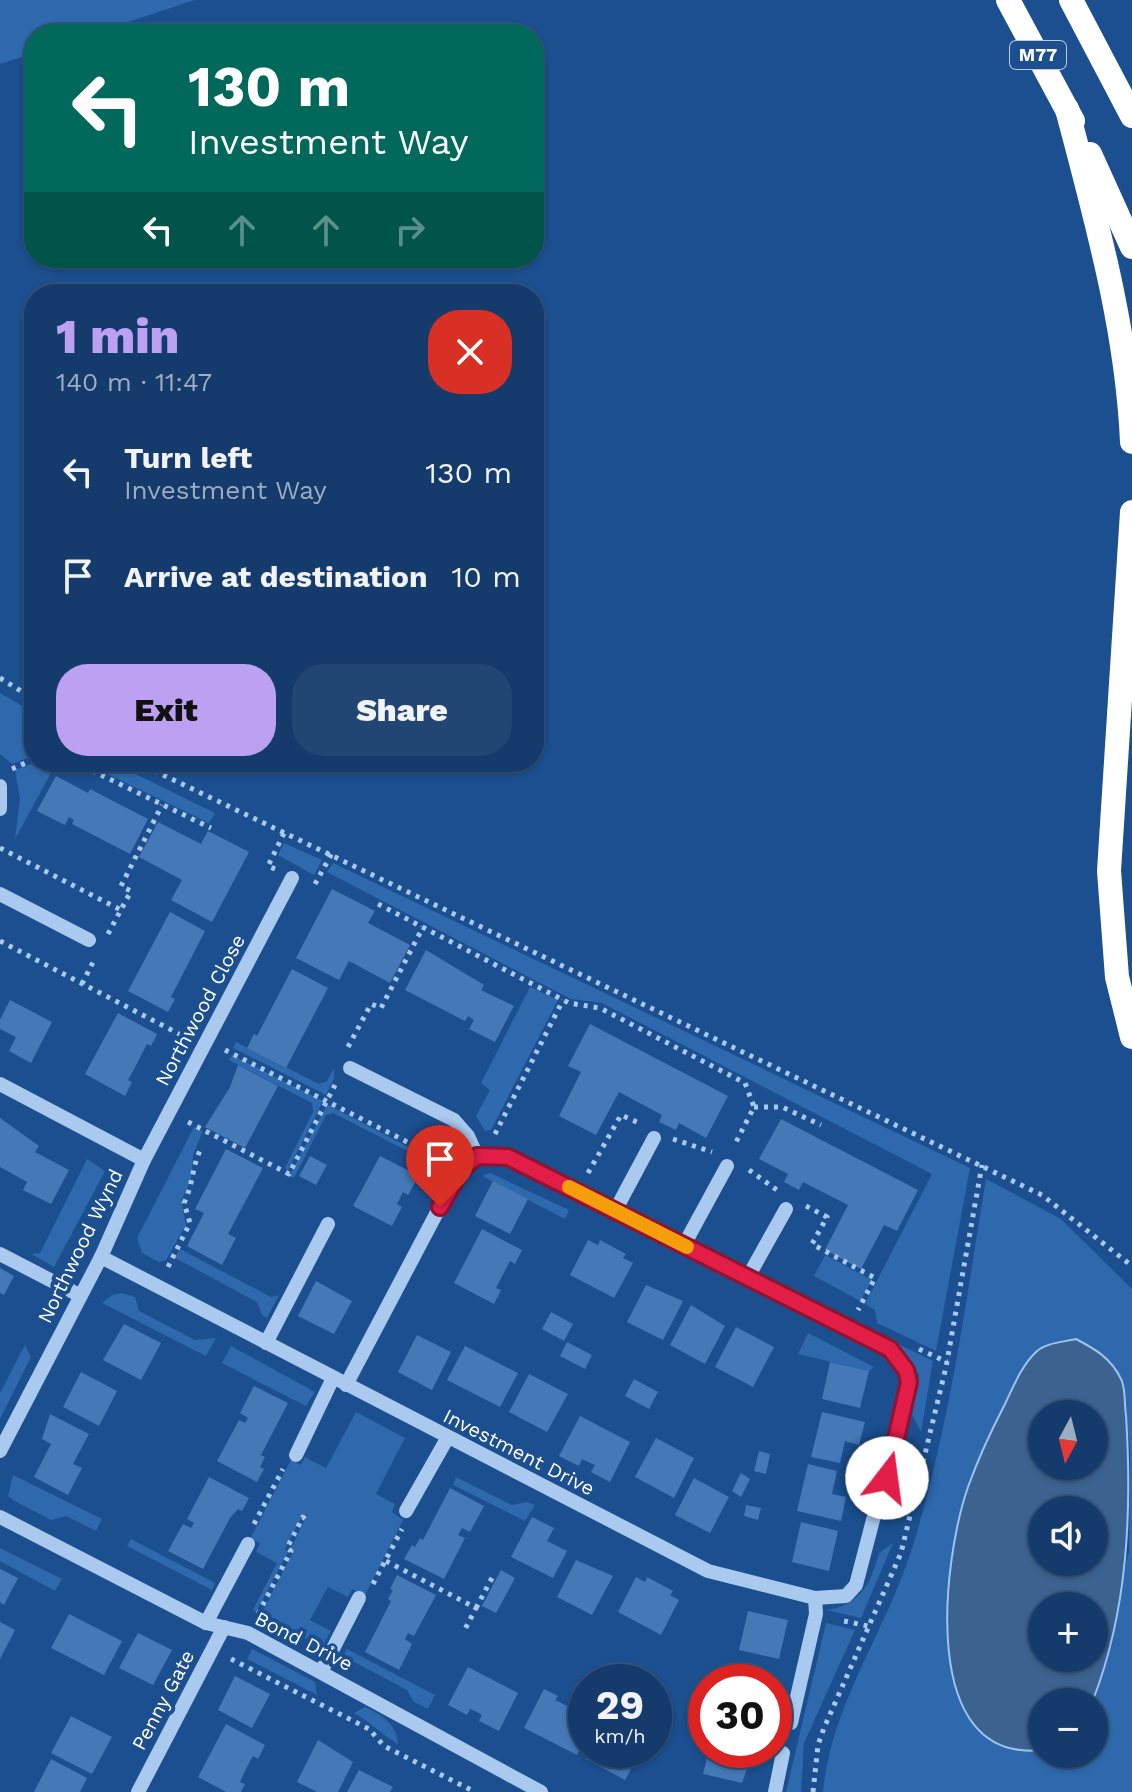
<!DOCTYPE html>
<html lang="en">
<head>
<meta charset="utf-8">
<style>
  :root { --surface:#143b6b; --page:#214673; --text:#f1f3f6; --muted:#9dadc1; --line:#33557e; --accent:#bca0f2 }
  body { margin:0; font-family:"Work Sans",sans-serif; background:var(--page); color:var(--text); height:100vh; display:flex; flex-direction:column; font-size:30px; white-space:nowrap }
  * { box-sizing:border-box; margin:0 }
  p { font-size:26px; color:var(--muted) }
  .icon { flex:none; width:44px; height:44px; fill:none; stroke:currentColor; stroke-width:2; stroke-linecap:round; stroke-linejoin:round }
  .map { position:relative; flex:1; overflow:hidden }
  .sheet { position:absolute; left:24px; top:284px; width:520px; height:488px; display:flex; flex-direction:column; background:var(--surface); border-radius:32px; box-shadow:0 2px 6px #0004,0 0 0 2px var(--line) }
  .sheet>* { flex:none }
  .guide { position:absolute; left:24px; top:24px; width:520px; height:244px; border-radius:32px; box-shadow:0 2px 6px #0004,0 0 0 2px var(--line); background:#00695c; color:#fff; overflow:hidden }
  .needle { width:52px; rotate:187deg }
  .fabs { position:absolute; left:1028px; top:1400px; display:grid; gap:16px }
  .fabs a { display:grid; place-items:center; width:80px; height:80px; border-radius:50%; background:var(--surface); box-shadow:0 2px 6px #0004,0 0 0 2px var(--line); font-size:40px }
  .speed { position:absolute; left:568px; top:1664px; display:flex; gap:16px; font-size:40px; font-weight:700; text-align:center }
  .speed>* { display:grid; place-content:center; width:104px; height:104px; border-radius:50%; background:var(--surface); box-shadow:0 2px 6px #0004,0 0 0 2px var(--line); line-height:1 }
  .speed small { font-size:20px; font-weight:400 }
  .speed .limit { border:12px solid #d22; background:#fff; color:#111 }
  .pin { position:absolute; display:grid; place-items:center; width:68px; height:68px; color:#fff; margin:-82px -34px; border-radius:50% 50% 50% 0; rotate:-45deg; box-shadow:0 0 8px #0007 }
  .pin .icon { rotate:45deg }
  .me { position:absolute; width:88px; margin:-44px; rotate:15deg; stroke-linejoin:round; filter:drop-shadow(0 0 6px #0008) }
  .turn { display:flex; align-items:center; gap:28px; height:168px; padding:0 32px; font-size:36px }
  .turn .icon { width:104px; height:104px; stroke-width:2.5 }
  .turn b { display:block; font-size:56px; line-height:68px }
  .lanes { display:flex; align-items:center; height:76px; padding:0 32px; background:#0003; justify-content:center; gap:40px; direction:ltr }
  .lanes .off { opacity:.35 }
  .round { display:grid; place-items:center; flex:none; width:84px; height:84px; border-radius:32px; background:var(--page) }
  .summary { display:flex; align-items:center; justify-content:space-between; height:136px; padding:0 32px }
  h1 { font-size:48px; font-weight:800; line-height:60px; color:var(--accent) }
  .action { display:flex; gap:16px; margin-top:auto; padding:16px 32px }
  .action a { flex:1; height:92px; border-radius:32px; background:var(--accent); color:#111; font-size:32px; font-weight:800; line-height:92px; text-align:center }
  .action a+a { background:var(--page); color:var(--text) }
  ul { padding:0; list-style:none }
  li { display:flex; align-items:center; gap:24px; height:104px; padding:0 32px }
  li div { flex:1 }
  li b { display:block; font-size:30px }
  li em { font-style:normal }
  .map>svg:first-child { display:block }
</style>
</head>
<body>
<div class="map">
<svg width="1132" height="1792" viewBox="0 0 1132 1792">
  <rect width="100%" height="100%" fill="#1b4f8f"/>
  <g fill="#2e69ad" fill-rule="evenodd">
    <polygon points="0,0 195,0 91,34 34,34 34,53 0,64"/>
    <polygon points="0,693 34,713 34,755 12,764 0,754"/>
    <polygon points="37,762 57,762 15,839 20,799 15,770"/>
    <polygon points="83,762 111,762 215,813 209,823"/>
    <polygon points="284,843 322,860 314,875 278,855"/>
    <polygon points="333,863 970,1168 936,1351 877,1323 875,1310 865,1304 932,1174 602,1003 571,999 327,872"/>
    <polygon points="530,987 558,1000 491,1130 485,1131 476,1116 490,1090 481,1083"/>
    <polygon points="236,1042 319,1084 327,1081 334,1068 334,1078 326,1095 233,1048"/>
    <polygon points="232,1055 323,1101 288,1170 285,1168 313,1112 312,1103 229,1060"/>
    <polygon points="327,1105 328,1105 439,1163 437,1166 431,1163 333,1113 326,1115 294,1178 289,1176"/>
    <polygon points="194,1127 203,1131 193,1155 191,1180 181,1201 186,1225 166,1260 159,1262 142,1253 137,1238"/>
    <polygon points="87,1159 105,1171 54,1267 31,1254 40,1253"/>
    <polygon points="490,1173 569,1210 565,1219 482,1176"/>
    <path d="M986 1179 1061 1219 1132 1289V1792H823C831 1703 889 1627 914 1542 950 1424 966 1300 986 1179ZM1036 1351 1123 1381 1130 1452 1129 1551 1092 1702 1094 1754H1042L994 1426 1018 1377Z"/>
    <polygon points="180,1249 271,1297 279,1295 267,1318 262,1315 257,1302 175,1258"/>
    <polygon points="825,1255 872,1280 860,1301 814,1276"/>
    <polygon points="122,1293 135,1297 139,1311 195,1340 216,1338 206,1356 102,1303 112,1295"/>
    <polygon points="808,1333 874,1367 869,1371 798,1354"/>
    <polygon points="896,1343 933,1361 921,1432 912,1415 919,1375"/>
    <polygon points="25,1345 31,1357 0,1419 0,1393"/>
    <polygon points="231,1346 315,1392 306,1406 222,1363"/>
    <polygon points="356,1412 405,1438 376,1494 395,1504 392,1512 403,1520 365,1595 352,1589 348,1597 328,1587 310,1620 331,1631 322,1647 261,1615 294,1550 291,1548 307,1515 303,1514 285,1549 288,1552 256,1612 253,1610 277,1563 256,1552 260,1543 250,1539 291,1460 301,1465 305,1457 326,1468"/>
    <polygon points="13,1475 102,1519 96,1531 66,1516 51,1520 13,1500 8,1496"/>
    <polygon points="456,1477 512,1505 527,1502 535,1505 525,1521 453,1485"/>
    <polygon points="131,1539 215,1583 212,1590 127,1546"/>
    <path d="M893 1543 861 1618 826 1610C860 1606 871 1583 879 1553Z"/>
    <polygon points="0,1548 62,1579 55,1591 0,1561"/>
    <polygon points="826,1623 855,1630 804,1743 801,1792 786,1792"/>
    <polygon points="252,1649 315,1682 317,1695 247,1659"/>
    <polygon points="347,1649 435,1695 428,1709 414,1702 407,1690 343,1656"/>
    <path d="M365 1707C382 1715 397 1724 398 1744 382 1735 372 1723 354 1713Z"/>
  </g>
  <path fill="#3c6290" stroke="#9cc4f0" stroke-width="2" fill-rule="evenodd" d="M1076 1339C1095 1349 1111 1358 1121 1379 1126 1388 1124 1404 1126 1415 1132 1511 1128 1610 1093 1700L1042 1702V1750C917 1764 943 1559 968 1487 978 1459 991 1431 1005 1404 1013 1387 1022 1365 1036 1352 1045 1343 1063 1342 1076 1339ZM1042 1414H1094V1466H1042ZM1042 1510H1094V1562H1042ZM1042 1606H1094V1658H1042Z"/>
  <g fill="#4478b7">
    <polygon points="56,776 88,793 90,789 148,819 130,854 72,824 74,820 69,817 65,825 37,811"/>
    <polygon points="158,822 201,844 208,831 249,852 212,922 171,900 182,880 139,857"/>
    <polygon points="332,889 375,911 368,923 410,945 390,983 349,961 339,980 296,958"/>
    <polygon points="170,912 205,931 171,997 175,999 168,1012 128,991"/>
    <polygon points="426,950 484,985 481,990 514,1006 495,1042 469,1029 474,1020 468,1016 465,1021 405,990"/>
    <polygon points="292,969 328,988 286,1068 247,1048 254,1034 257,1036"/>
    <polygon points="10,1000 52,1022 31,1063 9,1051 16,1037 0,1029 0,1020"/>
    <polygon points="118,1013 157,1034 151,1046 147,1044 132,1073 128,1080 132,1082 125,1096 85,1074"/>
    <polygon points="590,1024 728,1096 706,1138 679,1123 676,1130 659,1122 662,1115 619,1092 596,1135 559,1116 581,1072 568,1066"/>
    <polygon points="238,1065 278,1086 245,1148 205,1127 230,1087"/>
    <polygon points="0,1118 39,1146 35,1152 69,1170 51,1204 23,1190 27,1182 0,1167"/>
    <polygon points="781,1119 918,1190 897,1231 884,1225 861,1269 825,1250 848,1205 803,1182 799,1190 784,1182 788,1174 759,1159"/>
    <polygon points="226,1149 263,1168 228,1234 236,1238 222,1265 187,1246 204,1213 195,1209"/>
    <polygon points="310,1156 327,1165 316,1185 299,1176"/>
    <polygon points="380,1156 419,1176 408,1195 403,1192 397,1204 402,1207 392,1226 353,1206"/>
    <polygon points="493,1181 528,1199 510,1234 475,1216"/>
    <polygon points="482,1229 522,1250 515,1264 510,1261 496,1288 501,1290 494,1304 454,1283"/>
    <polygon points="588,1240 598,1245 600,1240 626,1254 623,1258 633,1263 614,1298 570,1275"/>
    <polygon points="0,1268 14,1276 4,1295 0,1293"/>
    <polygon points="316,1281 352,1301 334,1334 298,1316"/>
    <polygon points="646,1285 683,1301 663,1340 627,1322"/>
    <polygon points="691,1305 725,1326 705,1364 670,1345"/>
    <polygon points="551,1312 573,1324 564,1341 542,1329"/>
    <polygon points="124,1324 161,1343 141,1380 103,1360"/>
    <polygon points="736,1327 774,1347 753,1387 715,1367"/>
    <polygon points="417,1335 451,1352 432,1390 398,1372"/>
    <polygon points="567,1342 592,1355 585,1369 560,1356"/>
    <polygon points="465,1346 518,1373 500,1407 447,1380"/>
    <polygon points="830,1362 869,1371 860,1408 822,1399"/>
    <polygon points="81,1372 117,1391 99,1426 63,1407"/>
    <polygon points="529,1374 568,1394 547,1432 509,1412"/>
    <polygon points="634,1379 658,1392 649,1409 625,1396"/>
    <polygon points="254,1386 288,1403 261,1455 265,1457 260,1467 264,1469 257,1482 217,1461 239,1420 245,1423 248,1418 240,1413"/>
    <polygon points="822,1412 865,1422 859,1445 845,1441 840,1463 811,1457"/>
    <polygon points="50,1414 89,1434 73,1464 82,1468 68,1495 34,1477 51,1444 42,1439"/>
    <polygon points="580,1416 630,1442 610,1482 591,1472 595,1465 588,1462 582,1459 579,1466 559,1456"/>
    <polygon points="656,1438 694,1458 674,1498 635,1477"/>
    <polygon points="759,1451 770,1454 766,1474 754,1471"/>
    <polygon points="808,1464 837,1471 832,1494 846,1497 841,1521 797,1511"/>
    <polygon points="741,1473 750,1479 741,1497 732,1491"/>
    <polygon points="209,1477 249,1498 242,1511 238,1509 230,1518 203,1569 168,1551 183,1524 191,1528 194,1523 187,1519"/>
    <polygon points="694,1478 729,1497 710,1533 675,1515"/>
    <polygon points="450,1488 484,1506 470,1532 462,1528 458,1535 465,1538 444,1579 404,1559 412,1545 415,1547 420,1538 423,1540"/>
    <polygon points="746,1505 761,1508 758,1520 744,1516"/>
    <polygon points="532,1517 554,1528 547,1541 567,1551 553,1578 511,1557"/>
    <polygon points="801,1522 838,1531 829,1571 792,1562"/>
    <polygon points="576,1560 613,1576 592,1615 557,1597"/>
    <polygon points="0,1569 18,1578 4,1605 0,1602"/>
    <polygon points="501,1570 515,1578 496,1613 482,1606"/>
    <polygon points="397,1575 436,1595 414,1636 408,1633 405,1639 412,1644 399,1670 365,1652 391,1601 388,1599 393,1590 390,1589"/>
    <polygon points="636,1577 645,1582 647,1577 673,1591 670,1595 679,1600 661,1635 618,1612"/>
    <polygon points="748,1611 788,1620 779,1659 739,1650"/>
    <polygon points="69,1614 122,1641 104,1675 51,1648"/>
    <polygon points="0,1622 15,1630 0,1659"/>
    <polygon points="138,1633 172,1650 153,1685 119,1668"/>
    <polygon points="468,1667 518,1693 499,1731 479,1721 482,1715 477,1712 470,1709 467,1715 448,1705"/>
    <polygon points="726,1667 765,1676 764,1682 722,1682"/>
    <polygon points="235,1676 270,1694 252,1728 218,1710"/>
    <polygon points="544,1689 558,1696 555,1700 581,1713 586,1710 586,1737 577,1755 524,1728"/>
    <polygon points="71,1716 112,1737 92,1774 51,1753"/>
    <polygon points="226,1724 265,1745 258,1759 253,1756 246,1769 240,1782 245,1784 241,1792 226,1792 198,1777"/>
    <polygon points="318,1740 353,1762 338,1792 317,1792 297,1782"/>
    <polygon points="590,1750 641,1750 625,1780 586,1759"/>
    <polygon points="709,1750 754,1750 742,1783 703,1774"/>
    <polygon points="51,1759 87,1778 80,1792 34,1792"/>
    <polygon points="359,1770 393,1787 390,1792 347,1792"/>
  </g>
  <g fill="none" stroke-linecap="round" stroke-linejoin="round">
    <g stroke="#a9c9ee" stroke-width="5" stroke-dasharray="4 6" stroke-linecap="butt">
      <polyline points="0,678 34,699"/>
      <polyline points="74,762 211,828"/>
      <polyline points="136,762 1042,1195 1132,1266"/>
      <polyline points="12,769 34,759"/>
      <polyline points="0,848 121,910"/>
      <polyline points="275,869 268,866 285,831"/>
      <polyline points="315,884 332,853"/>
      <polyline points="378,904 569,1003 600,1008 745,1083 754,1107 734,1146"/>
      <polyline points="108,934 131,891 121,886 162,805"/>
      <polyline points="0,941 185,1037"/>
      <polyline points="82,984 93,962"/>
      <polyline points="348,1047 371,1004 381,1008 423,927"/>
      <polyline points="225,1050 445,1161"/>
      <polyline points="754,1107 782,1107 821,1125"/>
      <polyline points="188,1122 289,1174 335,1085"/>
      <polyline points="495,1134 563,1000"/>
      <polyline points="673,1139 712,1152"/>
      <polyline points="749,1170 777,1190"/>
      <polyline points="588,1173 621,1115 639,1123"/>
      <polyline points="806,1206 827,1217 812,1244 875,1278 858,1310"/>
      <path d="M168 1267 190 1223 184 1203C194 1182 192 1164 202 1147"/>
      <polyline points="919,1349 947,1362"/>
      <polyline points="254,1524 283,1469"/>
      <polyline points="386,1561 476,1608 463,1633"/>
      <polyline points="373,1584 402,1529"/>
      <polyline points="476,1608 493,1576"/>
      <polyline points="258,1614 291,1551 287,1548 303,1517 305,1519"/>
      <polyline points="844,1621 868,1626"/>
      <polyline points="231,1659 369,1729 384,1746 475,1792"/>
      <polyline points="813,1792 818,1745 824,1728 901,1553 946,1367 982,1165"/>
    </g>
    <g stroke="#a9c9ee" stroke-width="14">
      <polyline points="0,786 0,809"/>
      <polyline points="0,894 89,940"/>
      <polyline points="350,1068 454,1120 468,1136 477,1156"/>
      <polyline points="0,1084 144,1160 101,1257 0,1451"/>
      <polyline points="144,1160 292,878"/>
      <polyline points="615,1211 654,1138"/>
      <polyline points="684,1245 727,1166"/>
      <polyline points="0,1254 79,1295"/>
      <polyline points="101,1257 708,1571 815,1598 846,1596 856,1585 909,1382 906,1370 890,1349 519,1162 497,1154 477,1156 453,1182 346,1385"/>
      <polyline points="748,1277 786,1209"/>
      <polyline points="266,1343 328,1224"/>
      <polyline points="296,1455 333,1378"/>
      <polyline points="406,1511 448,1437"/>
      <polyline points="0,1517 206,1623 248,1633 541,1792"/>
      <polyline points="206,1623 248,1544"/>
      <polyline points="321,1672 359,1598"/>
      <polyline points="791,1723 816,1614 815,1598"/>
      <polyline points="138,1792 224,1627"/>
      <polyline points="775,1792 783,1753"/>
    </g>
    <g stroke="#fff" stroke-width="24">
      <polyline points="1008,0 1073,121"/>
      <polyline points="1071,0 1132,116"/>
      <path d="M1067 109C1096 220 1127 328 1132 442"/>
      <polyline points="1090,154 1132,247"/>
      <polyline points="1132,512 1109,871 1117,977 1132,1037"/>
    </g>
  </g>
  <g fill="none" stroke-linecap="round" stroke-linejoin="round">
    <g stroke="#92132f" stroke-width="20">
      <polyline id="route" points="440,1207 461,1170 477,1156 508,1157 890,1349 906,1370 909,1382 887,1478"/>
    </g>
    <use href="#route" stroke="#e11d48" stroke-width="14"/>
    <polyline stroke="#f59e0b" stroke-width="14" points="569,1187 687,1247"/>
  </g>
  <g text-anchor="middle" stroke-width="8" stroke-linejoin="round" paint-order="stroke">
    <rect fill="#1b4f8f" stroke="#bbcadd" stroke-width="2" x="1010" y="41" width="56" height="28" rx="6"/>
    <g font-size="18" font-weight="bold" fill="#fff">
      <text x="1038" y="61">M77</text>
    </g>
    <g font-size="20" fill="#fff" stroke="#1b4f8f">
      <text transform="translate(200 1010) rotate(-62)" y="7">Northwood Close</text>
      <text transform="translate(80 1246) rotate(-64)" y="7">Northwood Wynd</text>
      <text transform="translate(519 1452) rotate(27)" y="7">Investment Drive</text>
      <text transform="translate(304 1641) rotate(27)" y="7">Bond Drive</text>
      <text transform="translate(163 1700) rotate(-62)" y="7">Penny Gate</text>
    </g>
  </g>
</svg>
<div class="fabs">
<a><svg class="needle" viewBox="-14 -14 28 28"><path d="M0-13l5 13h-10z" fill="#e53935"/><path d="M0 13l5-13h-10z" fill="#9dadc1"/></svg></a>
<a><svg class="icon" aria-label="sound" viewBox="0 0 24 24"><path d="M4 9h4l5-4v14l-5-4H4zM17 9q2 3 0 6"/></svg></a>
<a>+</a>
<a>−</a>
</div>
<div class="speed"><div>29<small>km/h</small></div><div class="limit">30</div></div>
<div class="pin" style="left:440px;top:1207px;background:#d93025"><svg class="icon" aria-label="arrive" viewBox="0 0 24 24"><path d="M6 21V4h12l-3 4 3 4H6"/></svg></div>
<svg class="me" style="left:887px;top:1478px" viewBox="-20 -20 40 40"><circle r="19" fill="#fff"/><path d="M0-13L10 11 0 6-10 11z" fill="#e11d48"/></svg>
<div class="guide">
<div class="turn"><svg class="icon" aria-label="left" viewBox="0 0 24 24"><path d="M17 20v-9H6M10 6l-5 5 5 5"/></svg><div><b>130 m</b>Investment Way</div></div>
<div class="lanes"><svg class="icon" aria-label="left" viewBox="0 0 24 24"><path d="M17 20v-9H6M10 6l-5 5 5 5"/></svg><svg class="icon off" aria-label="ahead" viewBox="0 0 24 24"><path d="M12 20V5M6 11l6-6 6 6"/></svg><svg class="icon off" aria-label="ahead" viewBox="0 0 24 24"><path d="M12 20V5M6 11l6-6 6 6"/></svg><svg class="icon off" aria-label="right" viewBox="0 0 24 24"><path d="M7 20v-9h11M14 6l5 5-5 5"/></svg></div>
</div>
<section class="sheet">
<div class="summary"><div><h1>1 min</h1><p>140 m · 11:47</p></div><a class="round" style="background:#d93025;color:#fff"><svg class="icon" aria-label="close" viewBox="0 0 24 24"><path d="M6 6l12 12M18 6L6 18"/></svg></a></div>
<ul>
<li><svg class="icon" aria-label="left" viewBox="0 0 24 24"><path d="M17 20v-9H6M10 6l-5 5 5 5"/></svg><div><b>Turn left</b><p>Investment Way</p></div><em>130 m</em></li>
<li><svg class="icon" aria-label="arrive" viewBox="0 0 24 24"><path d="M6 21V4h12l-3 4 3 4H6"/></svg><div><b>Arrive at destination</b></div><em>10 m</em></li>
</ul>
<div class="action"><a>Exit</a><a>Share</a></div>
</section>
</div>
</body>
</html>
